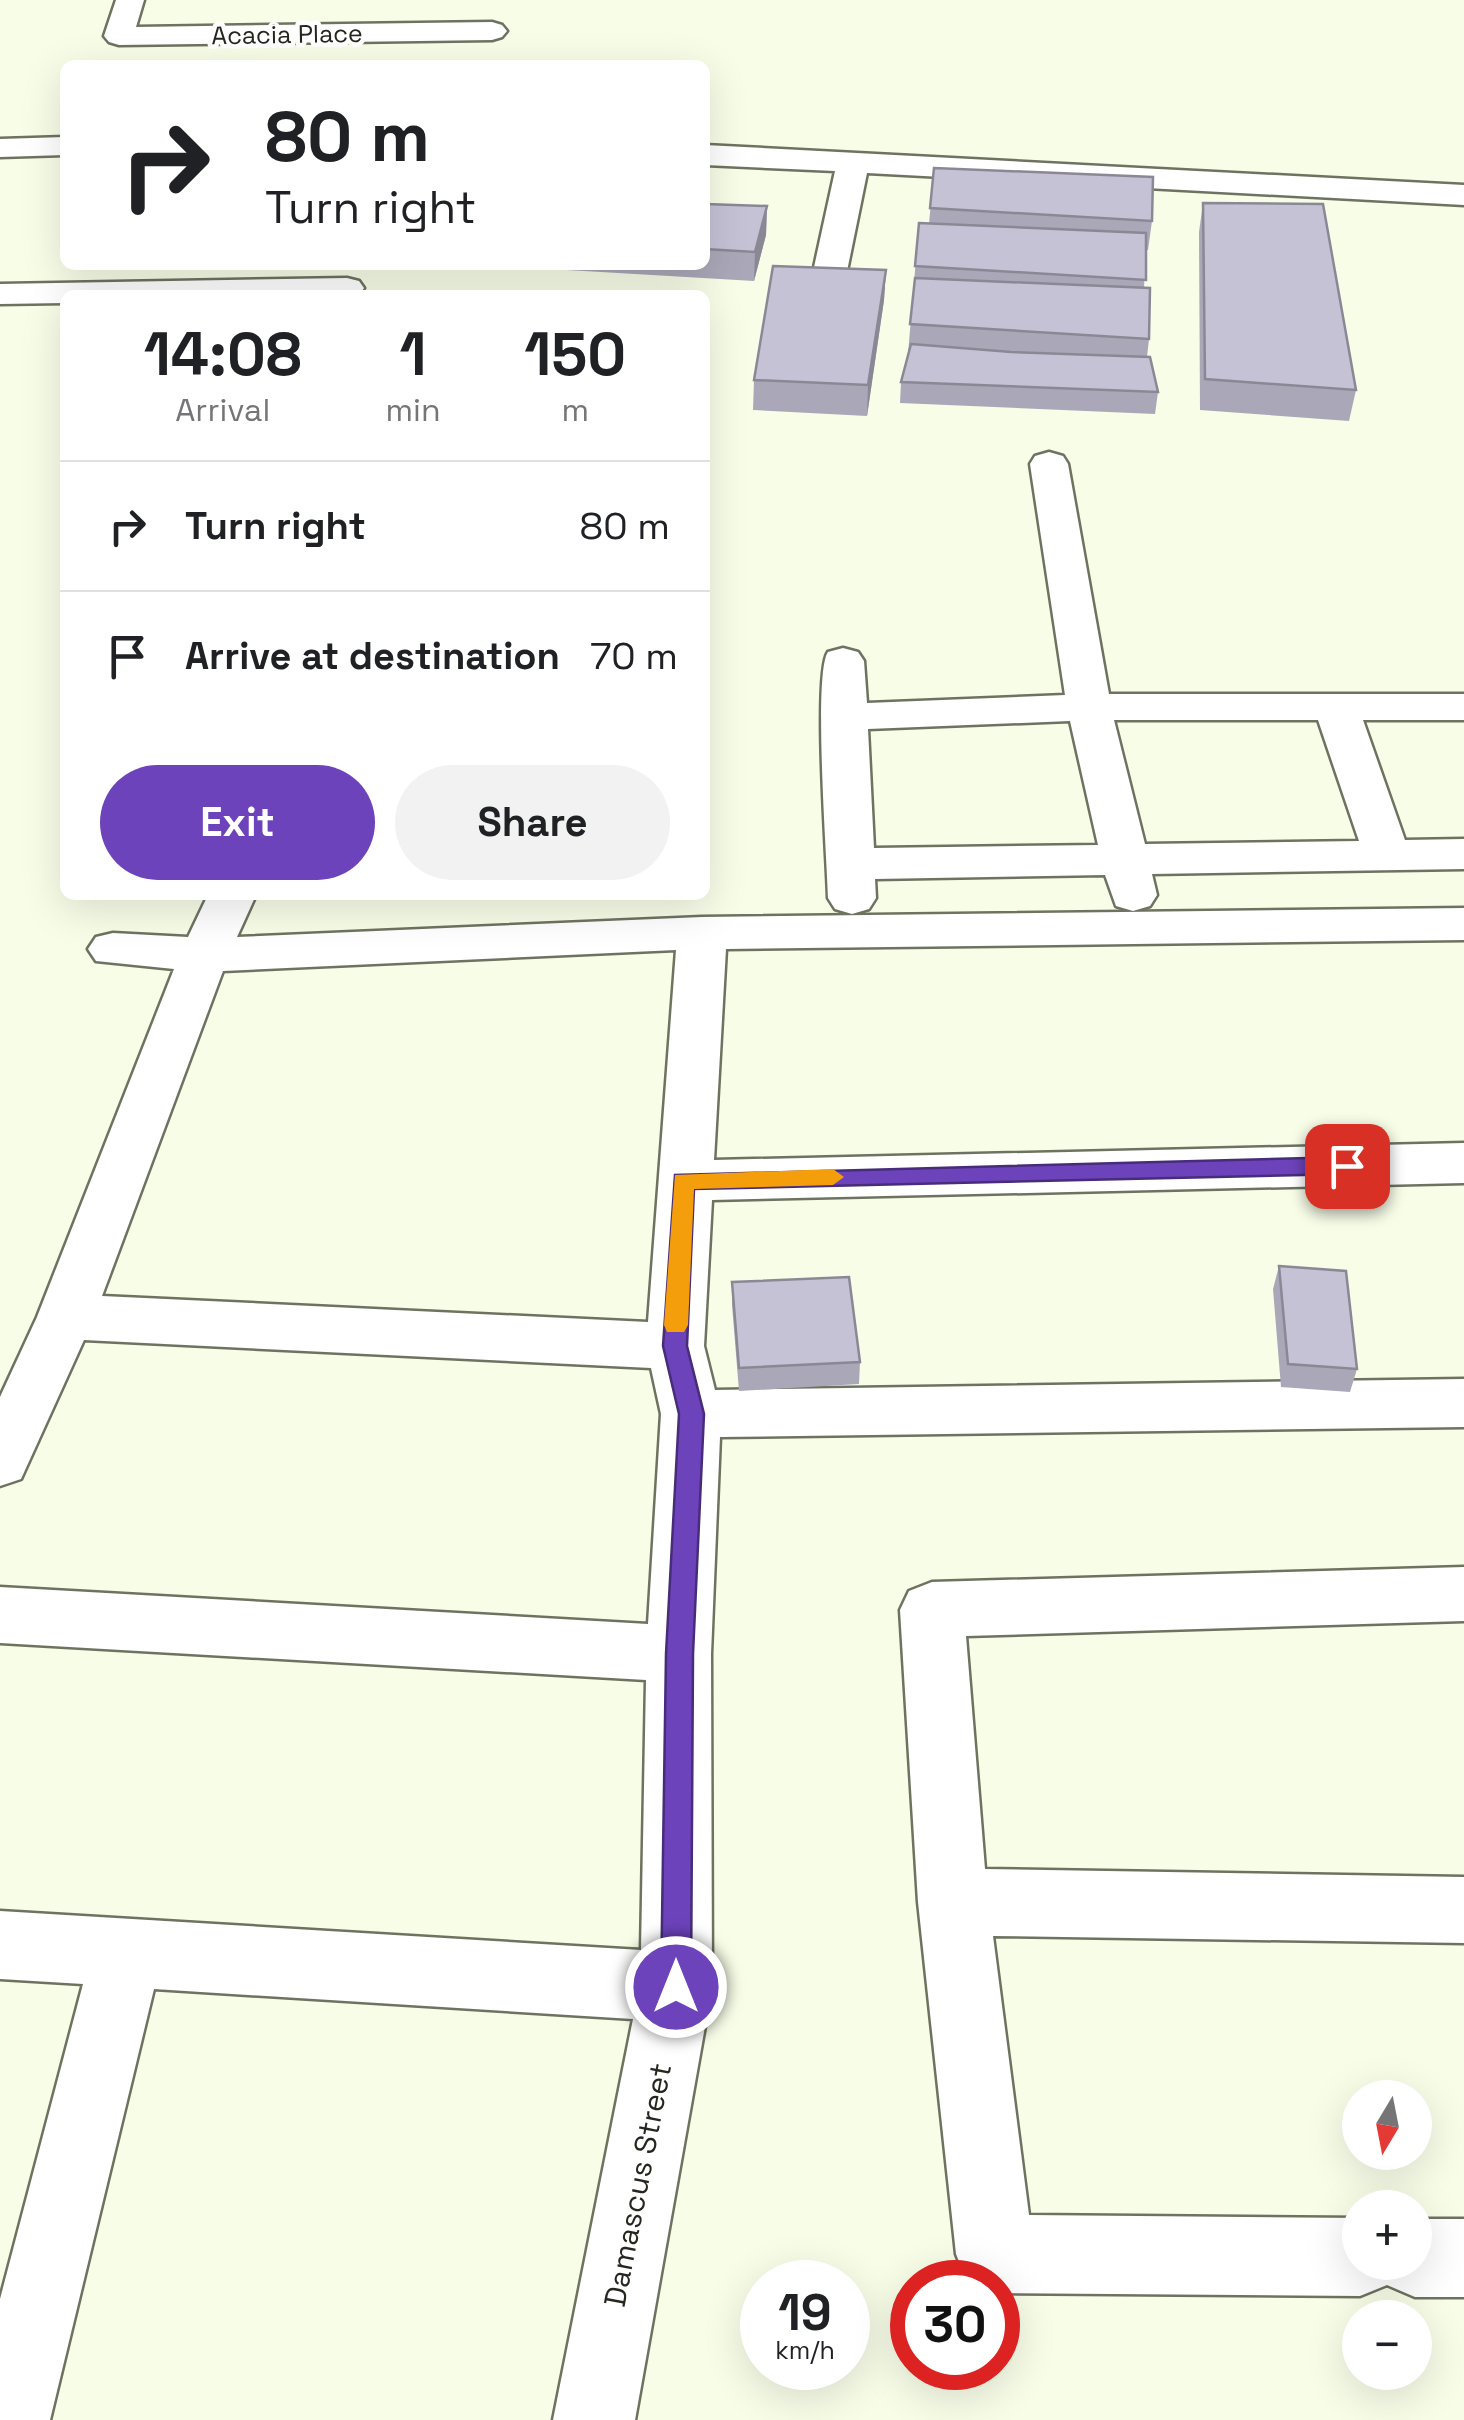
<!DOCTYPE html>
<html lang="en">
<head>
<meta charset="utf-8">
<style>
  :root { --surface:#fff; --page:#f2f2f2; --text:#202124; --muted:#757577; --line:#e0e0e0; --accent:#6d43bb }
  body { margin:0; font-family:"Space Grotesk",sans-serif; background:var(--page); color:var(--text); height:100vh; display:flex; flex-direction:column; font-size:38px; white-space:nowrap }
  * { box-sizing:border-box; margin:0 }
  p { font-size:32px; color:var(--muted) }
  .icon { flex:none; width:55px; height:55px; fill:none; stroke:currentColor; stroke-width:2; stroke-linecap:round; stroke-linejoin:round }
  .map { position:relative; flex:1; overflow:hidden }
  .drawer { position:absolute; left:60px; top:290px; width:650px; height:610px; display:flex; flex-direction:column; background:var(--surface); border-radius:15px; box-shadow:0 10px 40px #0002 }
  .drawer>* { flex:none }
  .banner { position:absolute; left:60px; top:60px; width:650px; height:210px; border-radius:15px; box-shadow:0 10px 40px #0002; background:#fff; color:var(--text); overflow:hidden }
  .needle { width:65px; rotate:190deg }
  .fabs { position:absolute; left:1342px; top:2080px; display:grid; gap:20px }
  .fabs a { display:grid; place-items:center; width:90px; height:90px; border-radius:50%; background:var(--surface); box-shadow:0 10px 40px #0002; font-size:50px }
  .speed { position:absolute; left:740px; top:2260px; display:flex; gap:20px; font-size:50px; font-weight:700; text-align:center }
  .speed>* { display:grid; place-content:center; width:130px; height:130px; border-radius:50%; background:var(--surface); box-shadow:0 10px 40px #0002; line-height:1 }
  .speed small { font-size:25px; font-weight:400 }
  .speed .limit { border:15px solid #d22; background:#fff; color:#111 }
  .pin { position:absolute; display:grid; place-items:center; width:85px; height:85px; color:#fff; margin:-42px; border-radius:20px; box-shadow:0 5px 15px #0006 }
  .me { position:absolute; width:110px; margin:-55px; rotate:0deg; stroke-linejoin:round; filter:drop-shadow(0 0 8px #0008) }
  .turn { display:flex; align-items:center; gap:35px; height:210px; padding:0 40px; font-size:45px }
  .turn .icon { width:130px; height:130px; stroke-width:2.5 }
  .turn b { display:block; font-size:70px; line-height:85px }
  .eta { display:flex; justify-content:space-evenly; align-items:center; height:170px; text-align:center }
  .eta b { font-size:60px; font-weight:600; line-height:70px }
  .cta { display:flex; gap:20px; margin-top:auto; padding:20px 40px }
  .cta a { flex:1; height:115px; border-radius:60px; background:var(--accent); color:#fff; font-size:40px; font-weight:600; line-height:115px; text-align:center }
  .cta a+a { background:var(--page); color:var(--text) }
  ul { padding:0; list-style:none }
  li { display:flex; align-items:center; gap:30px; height:130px; padding:0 40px; border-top:2px solid var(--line) }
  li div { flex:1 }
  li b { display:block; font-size:38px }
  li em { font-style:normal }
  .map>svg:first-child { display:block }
</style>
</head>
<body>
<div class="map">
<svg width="1464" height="2420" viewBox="0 0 1464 2420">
  <rect width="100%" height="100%" fill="#f8fde8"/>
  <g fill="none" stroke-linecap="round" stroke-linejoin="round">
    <g stroke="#6e7361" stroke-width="5">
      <g id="minor">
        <polygon points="116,0 144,0 136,27 492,22 502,25 507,31 502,37 492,40 119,45 109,42 104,36"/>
        <polygon points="65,137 65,155 0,157 0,139"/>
        <polygon points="705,145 1464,185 1464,205 867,173 845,281 840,288 828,291 816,288 811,281 835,171 705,165"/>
        <polygon points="347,278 359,281 364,288 360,295 65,295 65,303 0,304 0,284"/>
        <path d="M1049 452 1063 456 1068 464 1109 694H1464V720H1363L1405 840 1464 839V869L1152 874 1157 895 1150 906 1133 911 1116 906 1105 875 875 879 876 898 869 909 852 914 835 909 828 898C827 858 813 673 828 652L843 648 858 652 864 661 867 703 1065 695 1030 464 1035 456ZM1114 720H1318L1359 841 1145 844ZM1070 721 1098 845 874 848 868 729Z"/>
        <path d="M208 895H256L237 937 702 917 1464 908V940L726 949 714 1160 1464 1143V1183L712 1200 704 1346 715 1390 1464 1379V1427L720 1437 711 1654 712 1987 635 2420H553L633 2019 154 1989 50 2420H0V2299L83 1984 0 1979V1911L641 1950 646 1680 0 1643V1587L648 1624 661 1414 651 1368 84 1340 21 1479 0 1486V1397L37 1317 174 969 96 961 88 949 96 937 113 933 188 937ZM676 950 648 1322 102 1296 223 971Z"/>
        <polygon points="1464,1567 1464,1621 966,1636 985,1869 1464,1877 1464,1943 993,1936 1029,2215 1360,2218 1360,2262 1415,2262 1415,2219 1464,2219 1464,2297 1415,2297 1387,2285 1360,2296 998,2293 998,2282 967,2282 956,2254 918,1902 900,1610 909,1591 932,1582"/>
      </g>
    </g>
    <use href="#minor" fill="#fff" fill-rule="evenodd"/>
  </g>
  <g fill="#aaa7b8">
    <polygon points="934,168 1152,221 1148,250 1146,250 1144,288 1149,339 1147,357 1158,392 1155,414 900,403 901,382 908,354 919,223 929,224"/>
    <polygon points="1203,203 1356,390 1349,421 1200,410 1199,232"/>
    <polygon points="705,204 767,206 766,235 754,281 533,268 533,265 705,265"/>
    <polygon points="886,270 884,300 867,416 753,410 754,380"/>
    <polygon points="1279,1266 1357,1369 1350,1392 1281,1387 1273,1289"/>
    <polygon points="732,1282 860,1362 859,1384 739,1391 732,1305"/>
  </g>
  <g fill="#8b8896">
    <polygon points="767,206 766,235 754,281 755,252"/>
    <polygon points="886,270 884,300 867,416 868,385"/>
  </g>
  <g fill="#c6c2d6" stroke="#8b8896" stroke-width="2.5">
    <polygon points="934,168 1153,177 1152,221 930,208"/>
    <polygon points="1203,203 1323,204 1356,390 1205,379"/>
    <polygon points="705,204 767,206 755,252 705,249"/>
    <polygon points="919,223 1146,233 1146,280 915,266"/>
    <polygon points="773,266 886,270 868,385 754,380"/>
    <polygon points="915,278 1150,288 1149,339 910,324"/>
    <polygon points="911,344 1011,352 1150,357 1158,392 901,382"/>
    <polygon points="1279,1266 1346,1271 1357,1369 1288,1364"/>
    <polygon points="849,1277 860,1362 739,1368 732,1282"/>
  </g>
  <polygon fill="#6d43bb" stroke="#472c7a" stroke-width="2.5" points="1347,1157 1358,1166 1347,1174 694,1189 687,1346 704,1414 693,1654 691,1987 686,1997 676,2002 665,1997 661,1987 666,1654 679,1414 663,1346 675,1175"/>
  <polygon fill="#f59e0b" points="833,1169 844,1177 833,1185 694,1189 688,1325 684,1332 667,1332 664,1325 675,1175"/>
  <g text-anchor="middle" stroke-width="9" stroke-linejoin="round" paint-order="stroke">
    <g font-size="25" fill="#25271f" stroke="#fff">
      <text transform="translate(287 34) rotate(-1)" y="9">Acacia Place</text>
    </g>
    <g font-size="30" fill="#25271f" stroke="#fff">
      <text transform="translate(638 2185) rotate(-79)" y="10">Damascus Street</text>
    </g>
  </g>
</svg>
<div class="fabs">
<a><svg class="needle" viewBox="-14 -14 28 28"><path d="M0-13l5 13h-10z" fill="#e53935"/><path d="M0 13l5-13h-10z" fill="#757577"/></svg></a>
<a>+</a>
<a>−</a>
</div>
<div class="speed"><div>19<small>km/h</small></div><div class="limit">30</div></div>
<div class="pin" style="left:1347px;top:1166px;background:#d93025"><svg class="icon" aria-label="arrive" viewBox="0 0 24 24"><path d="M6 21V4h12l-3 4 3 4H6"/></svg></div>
<svg class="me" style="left:676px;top:1987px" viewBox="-20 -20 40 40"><circle r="17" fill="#6d43bb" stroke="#fff" stroke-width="3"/><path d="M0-11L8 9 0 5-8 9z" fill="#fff"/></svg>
<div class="banner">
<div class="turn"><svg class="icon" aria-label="right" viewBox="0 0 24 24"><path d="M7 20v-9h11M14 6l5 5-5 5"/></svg><div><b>80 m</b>Turn right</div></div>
</div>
<section class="drawer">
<div class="eta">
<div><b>14:08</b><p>Arrival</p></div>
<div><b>1</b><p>min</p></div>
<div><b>150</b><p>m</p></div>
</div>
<ul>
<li><svg class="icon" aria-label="right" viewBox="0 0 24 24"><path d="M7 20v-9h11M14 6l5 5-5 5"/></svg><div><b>Turn right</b></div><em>80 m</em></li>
<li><svg class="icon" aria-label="arrive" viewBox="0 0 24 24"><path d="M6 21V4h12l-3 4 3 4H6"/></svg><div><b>Arrive at destination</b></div><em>70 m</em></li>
</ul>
<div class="cta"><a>Exit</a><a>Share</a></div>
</section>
</div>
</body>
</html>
